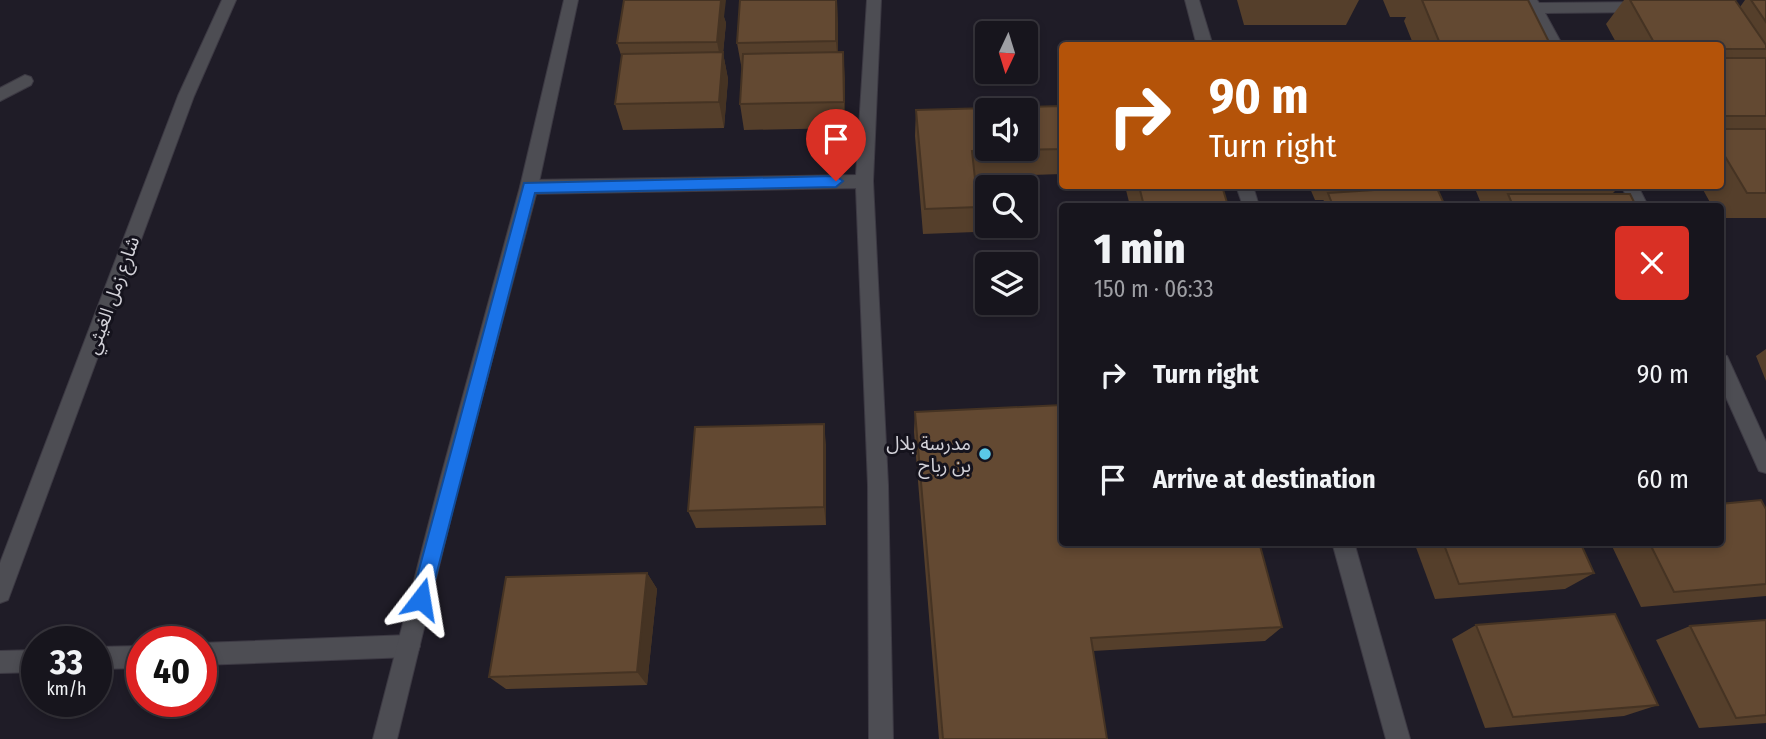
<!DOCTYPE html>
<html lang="en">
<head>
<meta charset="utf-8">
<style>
  :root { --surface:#17151d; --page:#24222a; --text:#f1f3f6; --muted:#9e9fa4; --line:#36343b }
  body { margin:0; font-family:"Fira Sans Condensed","Noto Sans Arabic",sans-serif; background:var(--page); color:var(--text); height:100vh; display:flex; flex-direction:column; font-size:26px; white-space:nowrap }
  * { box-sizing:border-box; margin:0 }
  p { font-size:23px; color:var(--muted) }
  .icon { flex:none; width:38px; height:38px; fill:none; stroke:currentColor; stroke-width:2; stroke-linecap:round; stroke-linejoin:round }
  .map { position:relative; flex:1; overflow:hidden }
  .sheet { position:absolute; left:1059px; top:203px; width:665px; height:343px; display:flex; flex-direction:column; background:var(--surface); border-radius:7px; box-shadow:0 4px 10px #0003,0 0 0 2px var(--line) }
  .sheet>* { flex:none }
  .top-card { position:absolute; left:1059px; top:42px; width:665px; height:147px; border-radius:7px; box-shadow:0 4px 10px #0003,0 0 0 2px var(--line); background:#b45309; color:#fff; overflow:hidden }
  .needle { width:46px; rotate:184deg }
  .controls { position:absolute; left:975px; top:21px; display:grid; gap:14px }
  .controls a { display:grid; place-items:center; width:63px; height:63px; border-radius:7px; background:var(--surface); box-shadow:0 4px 10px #0003,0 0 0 2px var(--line); font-size:35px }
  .speed { position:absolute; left:21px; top:626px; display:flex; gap:14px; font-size:35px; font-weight:700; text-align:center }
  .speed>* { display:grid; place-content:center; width:91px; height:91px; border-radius:50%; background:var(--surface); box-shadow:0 4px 10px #0003,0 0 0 2px var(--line); line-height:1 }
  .speed small { font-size:18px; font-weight:400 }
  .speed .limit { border:10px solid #d22; background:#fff; color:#111 }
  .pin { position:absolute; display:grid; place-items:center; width:60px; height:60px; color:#fff; margin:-72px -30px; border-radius:50% 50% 50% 0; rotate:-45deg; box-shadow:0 0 7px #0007 }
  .pin .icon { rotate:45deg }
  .me { position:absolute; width:77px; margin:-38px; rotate:14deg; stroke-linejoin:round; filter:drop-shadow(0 0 5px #0008) }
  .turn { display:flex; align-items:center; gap:24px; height:147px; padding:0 35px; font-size:32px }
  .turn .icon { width:91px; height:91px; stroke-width:2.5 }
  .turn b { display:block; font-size:49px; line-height:60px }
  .round { display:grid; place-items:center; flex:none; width:74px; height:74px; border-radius:7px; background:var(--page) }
  .overview { display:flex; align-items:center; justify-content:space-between; height:119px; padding:0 35px }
  h1 { font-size:42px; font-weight:800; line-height:52px }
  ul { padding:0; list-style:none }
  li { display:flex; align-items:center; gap:21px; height:105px; padding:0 35px }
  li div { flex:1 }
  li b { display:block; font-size:26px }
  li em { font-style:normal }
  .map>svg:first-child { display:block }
</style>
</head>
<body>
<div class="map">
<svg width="1766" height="739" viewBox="0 0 1766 739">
  <rect width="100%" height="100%" fill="#1f1c27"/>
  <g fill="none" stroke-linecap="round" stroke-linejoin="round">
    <g stroke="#3c3943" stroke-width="2">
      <g id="minor">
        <polygon points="867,0 881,0 873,181 888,485 893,739 869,739 868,485 856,188 529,194 523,192 520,187 523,182 529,180 856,175"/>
        <polygon points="1185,0 1199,0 1213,46 1197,46"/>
        <polygon points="25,75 31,77 33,81 31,85 0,101 0,88"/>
        <polygon points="1236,186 1253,186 1259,206 1243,206"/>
        <polygon points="1332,542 1354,542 1410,739 1386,739"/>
        <polygon points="409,635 417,638 420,646 417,654 409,657 201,665 201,643"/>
        <polygon points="142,646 142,668 96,669 96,647"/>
        <polygon points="37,650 37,672 0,673 0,651"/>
      </g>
    </g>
    <g stroke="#3c3943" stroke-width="2">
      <g id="tertiary">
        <polygon points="222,0 236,0 194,96 11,592 8,600 0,603 0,563 178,96"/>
        <polygon points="564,0 578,0 538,187 460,480 397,739 373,739 440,480 520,187"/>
        <polygon points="1523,0 1537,0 1539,3 1646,2 1653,7 1646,12 1545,13 1563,46 1548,46"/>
        <polygon points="1621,186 1638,186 1648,206 1632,206"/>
        <polygon points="1720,354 1727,356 1766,442 1766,473 1759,471 1720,384"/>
      </g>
    </g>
    <use href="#minor" fill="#4d4d53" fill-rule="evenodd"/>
    <use href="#tertiary" fill="#4d4d53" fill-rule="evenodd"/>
  </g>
  <g fill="#553f2b">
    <polygon points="837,0 838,52 843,52 845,128 744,130 740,104 742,70 737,43"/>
    <polygon points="1237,0 1359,0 1346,25 1244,25"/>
    <polygon points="1383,0 1528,0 1551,46 1414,46 1404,21 1406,17 1390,17"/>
    <polygon points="1624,0 1735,0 1740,7 1745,0 1766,0 1766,218 1720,218 1720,206 1712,206 1701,186 1720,186 1720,46 1618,46 1606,24"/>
    <polygon points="724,17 726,23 723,53 728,79 724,128 623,130 615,104 622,58 617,43"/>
    <polygon points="1062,106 1062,174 975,177 978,207 975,232 923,234 915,136 916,110"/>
    <polygon points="1125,186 1222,186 1228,206 1130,206"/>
    <polygon points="1309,186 1424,186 1422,187 1445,206 1320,206 1324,200 1315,200"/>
    <polygon points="1474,186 1620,186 1612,194 1636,206 1482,206"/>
    <polygon points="1766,349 1766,381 1756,356"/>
    <polygon points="915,412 1282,627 1265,641 1093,651 1107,739 939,739 914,432"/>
    <polygon points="826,444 826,525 696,528 688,511"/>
    <polygon points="1766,509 1766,596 1641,607 1610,542 1720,542"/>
    <polygon points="1414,542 1580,542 1594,573 1565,589 1435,599"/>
    <polygon points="647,573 657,589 647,685 506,689 489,677"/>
    <polygon points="1766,620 1766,723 1699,728 1656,640 1690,626"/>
    <polygon points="1476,625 1658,705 1624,716 1485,728 1452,639"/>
  </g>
  <g fill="#453323">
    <polygon points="721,0 726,0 724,17 726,23 723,53 728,79 724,128 719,102 722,68 717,42"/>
    <polygon points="837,0 838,23 838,68 836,41"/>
    <polygon points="843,52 845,78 845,128 844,102"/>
    <polygon points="824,424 826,444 826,525 824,507"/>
    <polygon points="647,573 657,589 647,685 637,672"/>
  </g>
  <g fill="#634932" stroke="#453323" stroke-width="2" fill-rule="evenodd">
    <polygon points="624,0 721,0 717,42 617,43"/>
    <polygon points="740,0 836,0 836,41 737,43"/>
    <polygon points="1422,0 1528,0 1551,46 1441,46"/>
    <polygon points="1630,0 1735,0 1766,45 1766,49 1720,49 1720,46 1656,46"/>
    <polygon points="1751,0 1766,0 1766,22"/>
    <polygon points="723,52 719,102 615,104 622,54"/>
    <polygon points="843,52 844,102 740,104 743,54"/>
    <rect x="1720" y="58" width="46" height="58"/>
    <path d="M1062 106V149L972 151 978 207 925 209 916 110ZM987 110H1026V149H987Z"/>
    <polygon points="1720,129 1766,129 1766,193 1747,193 1720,148"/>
    <polygon points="1139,186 1222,186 1228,206 1144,206"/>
    <polygon points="1436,186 1445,206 1333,206 1328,193"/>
    <polygon points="1508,194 1630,194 1636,206 1513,206"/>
    <polygon points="1062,405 1062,542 1259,542 1282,627 1091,638 1107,739 943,739 915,412"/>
    <polygon points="824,424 824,507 688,511 695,427"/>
    <polygon points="1761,500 1766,509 1766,584 1674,592 1649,542 1720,542 1720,504"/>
    <polygon points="1443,542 1580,542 1594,573 1459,584"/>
    <polygon points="647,573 637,672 489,677 506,577"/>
    <polygon points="1615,614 1658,705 1513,717 1476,625"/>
    <polygon points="1766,620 1766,715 1736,718 1690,626"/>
  </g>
  <polygon fill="#1a73e8" stroke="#114b97" stroke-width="2" points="836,176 843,181 836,187 535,193 430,599 427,605 421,608 414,605 411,599 524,183"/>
  <circle fill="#5ac8e6" stroke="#15131d" stroke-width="2.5" cx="985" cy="454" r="7"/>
  <g text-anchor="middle" stroke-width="6" stroke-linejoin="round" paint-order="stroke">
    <g font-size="19" fill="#d3d2d9" stroke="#15131d">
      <text transform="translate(112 295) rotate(-70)" y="7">شارع زمل الغيثي</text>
    </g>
    <g font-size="19" fill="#d3d2d9" stroke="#15131d" text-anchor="end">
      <text x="971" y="450">مدرسة بلال<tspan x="971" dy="22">بن رباح</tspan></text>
    </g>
  </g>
</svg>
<div class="controls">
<a><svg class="needle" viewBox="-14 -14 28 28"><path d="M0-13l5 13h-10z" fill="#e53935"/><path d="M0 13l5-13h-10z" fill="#9e9fa4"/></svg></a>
<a><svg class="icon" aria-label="sound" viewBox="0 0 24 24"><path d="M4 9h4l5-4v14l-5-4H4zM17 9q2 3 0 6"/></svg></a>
<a><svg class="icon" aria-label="search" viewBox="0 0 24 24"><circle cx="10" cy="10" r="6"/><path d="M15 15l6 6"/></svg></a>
<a><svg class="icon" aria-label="layers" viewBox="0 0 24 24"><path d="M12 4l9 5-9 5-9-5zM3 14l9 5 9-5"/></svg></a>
</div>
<div class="speed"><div>33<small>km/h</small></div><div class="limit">40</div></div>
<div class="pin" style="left:836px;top:181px;background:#d93025"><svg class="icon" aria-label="arrive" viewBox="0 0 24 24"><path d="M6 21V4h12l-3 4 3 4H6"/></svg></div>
<svg class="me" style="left:421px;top:599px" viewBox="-20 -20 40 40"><path d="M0-17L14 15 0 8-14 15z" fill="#1a73e8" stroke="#fff" stroke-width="4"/></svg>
<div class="top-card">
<div class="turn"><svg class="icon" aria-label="right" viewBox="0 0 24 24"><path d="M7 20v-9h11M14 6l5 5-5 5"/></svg><div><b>90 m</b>Turn right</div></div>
</div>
<section class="sheet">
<div class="overview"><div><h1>1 min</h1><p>150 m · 06:33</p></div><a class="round" style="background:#d93025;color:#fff"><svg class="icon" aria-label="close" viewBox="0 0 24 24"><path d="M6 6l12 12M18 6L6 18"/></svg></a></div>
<ul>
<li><svg class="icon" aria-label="right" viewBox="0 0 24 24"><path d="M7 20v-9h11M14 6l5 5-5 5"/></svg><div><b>Turn right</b></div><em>90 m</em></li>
<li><svg class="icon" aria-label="arrive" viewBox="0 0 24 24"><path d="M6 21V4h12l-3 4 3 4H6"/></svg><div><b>Arrive at destination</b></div><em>60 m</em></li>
</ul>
</section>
</div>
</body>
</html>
